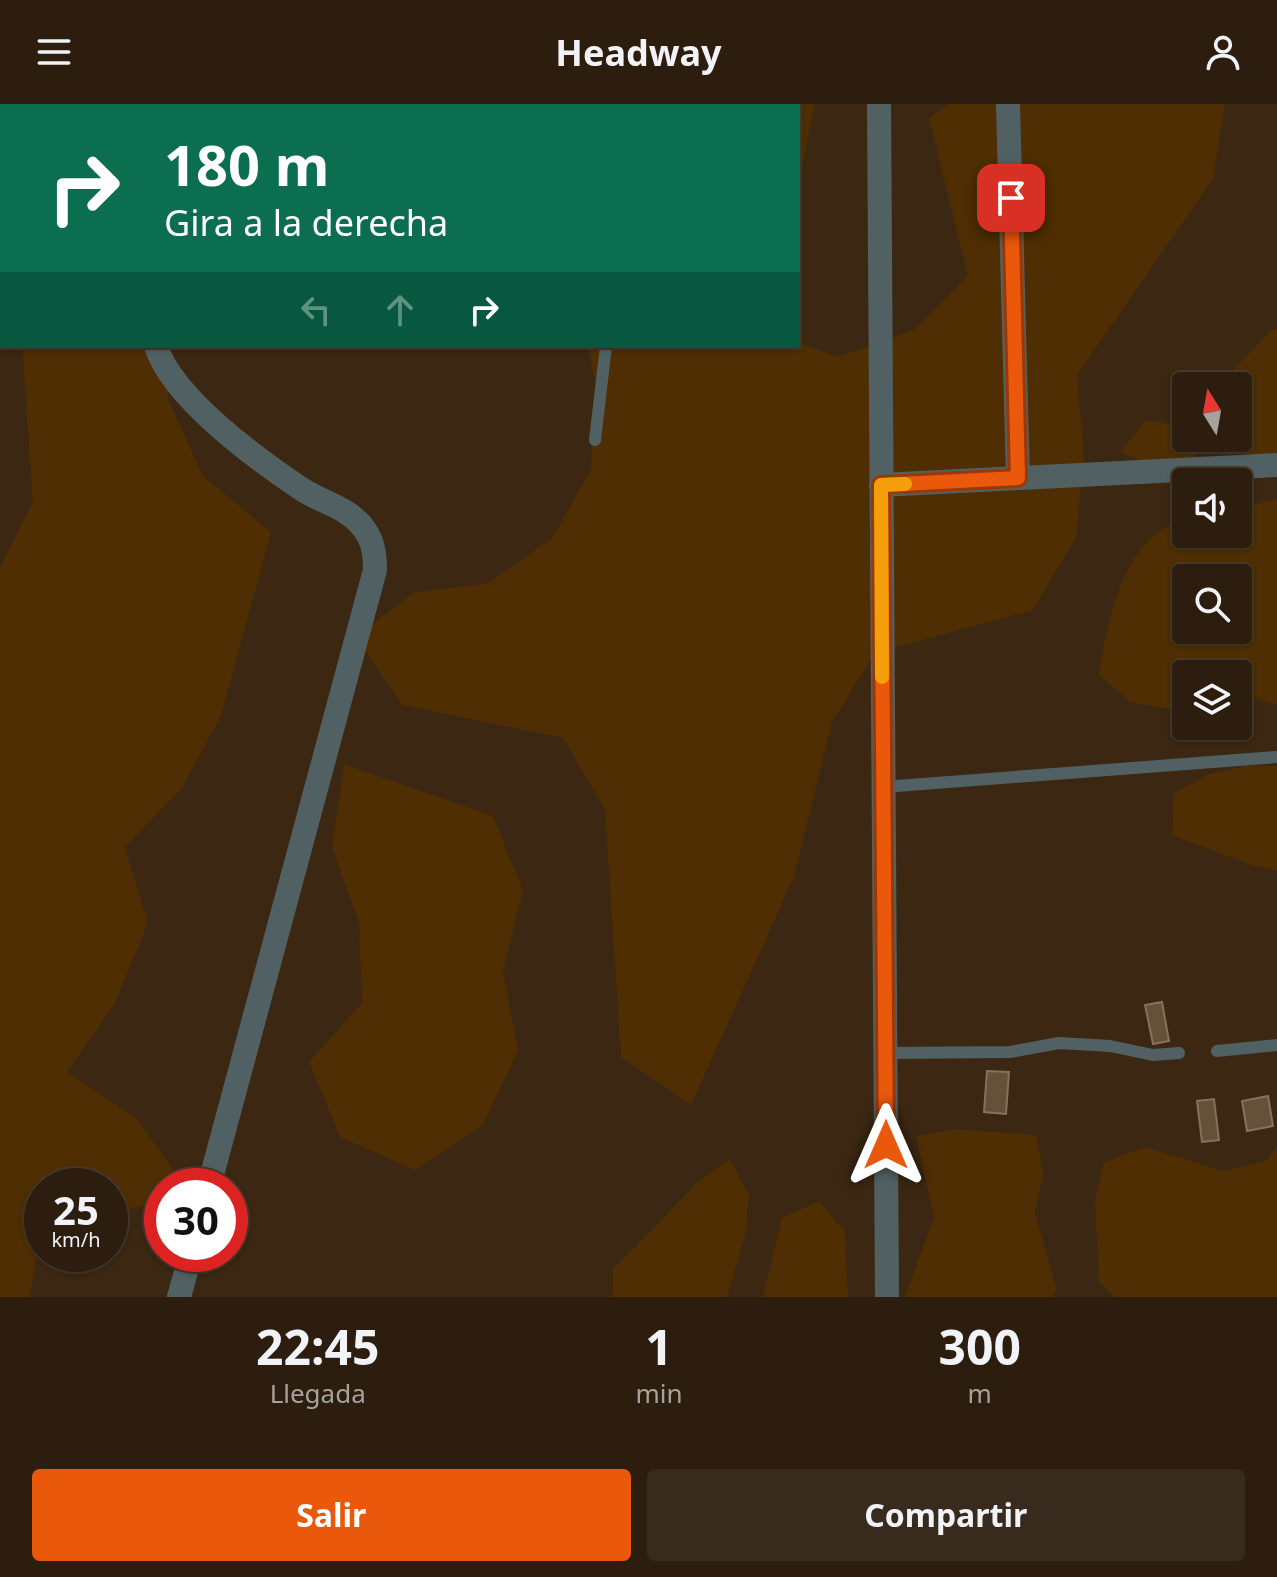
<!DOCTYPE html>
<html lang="es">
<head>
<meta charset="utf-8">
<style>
  :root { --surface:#2c1d0e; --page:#382a1c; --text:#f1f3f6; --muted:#a6a29e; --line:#483b2e; --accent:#ea580c }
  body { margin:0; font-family:"Noto Sans",sans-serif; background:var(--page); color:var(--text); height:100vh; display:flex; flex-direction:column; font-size:30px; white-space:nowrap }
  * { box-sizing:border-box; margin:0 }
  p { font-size:26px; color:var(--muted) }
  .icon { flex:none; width:44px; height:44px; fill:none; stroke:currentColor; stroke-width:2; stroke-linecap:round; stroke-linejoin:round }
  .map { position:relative; height:1193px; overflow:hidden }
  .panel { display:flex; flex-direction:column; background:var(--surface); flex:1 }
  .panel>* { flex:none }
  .guide { position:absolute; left:0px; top:0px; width:800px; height:244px; box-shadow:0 2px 6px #0004,0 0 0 2px var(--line); background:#0b6e4f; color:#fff; overflow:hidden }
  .needle { width:52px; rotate:349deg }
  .fabs { position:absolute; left:1172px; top:268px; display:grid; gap:16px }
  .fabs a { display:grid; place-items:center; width:80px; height:80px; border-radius:8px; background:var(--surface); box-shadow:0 2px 6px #0004,0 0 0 2px var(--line); font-size:40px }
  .speed { position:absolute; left:24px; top:1064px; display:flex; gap:16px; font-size:40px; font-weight:700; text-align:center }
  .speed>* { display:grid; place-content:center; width:104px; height:104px; border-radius:50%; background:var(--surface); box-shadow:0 2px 6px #0004,0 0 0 2px var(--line); line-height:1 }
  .speed small { font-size:20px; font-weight:400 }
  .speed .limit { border:12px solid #d22; background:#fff; color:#111 }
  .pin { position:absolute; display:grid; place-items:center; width:68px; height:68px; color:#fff; margin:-34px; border-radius:16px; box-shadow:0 4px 12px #0006 }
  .me { position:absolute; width:88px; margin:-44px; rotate:0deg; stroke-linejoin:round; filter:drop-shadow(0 0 6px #0008) }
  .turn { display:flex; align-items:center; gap:28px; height:168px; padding:0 32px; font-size:36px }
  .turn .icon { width:104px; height:104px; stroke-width:2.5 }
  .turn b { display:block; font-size:56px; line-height:68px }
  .lanes { display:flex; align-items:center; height:76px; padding:0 32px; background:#0003; justify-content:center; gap:40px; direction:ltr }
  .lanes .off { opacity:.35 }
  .eta { display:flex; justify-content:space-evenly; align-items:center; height:136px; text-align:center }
  .eta b { font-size:48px; font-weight:700; line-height:56px }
  .button { display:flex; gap:16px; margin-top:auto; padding:16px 32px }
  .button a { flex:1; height:92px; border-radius:8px; background:var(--accent); color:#fff; font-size:32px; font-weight:700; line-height:92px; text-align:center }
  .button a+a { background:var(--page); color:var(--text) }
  header { display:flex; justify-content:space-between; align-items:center; height:104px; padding:0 32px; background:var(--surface); font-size:36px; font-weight:700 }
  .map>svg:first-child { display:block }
</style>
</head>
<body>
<header><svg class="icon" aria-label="menu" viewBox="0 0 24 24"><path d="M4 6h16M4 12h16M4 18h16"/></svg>Headway<svg class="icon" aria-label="person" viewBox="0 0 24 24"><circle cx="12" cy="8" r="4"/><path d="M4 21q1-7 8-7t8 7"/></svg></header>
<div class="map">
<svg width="1277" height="1193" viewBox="0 0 1277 1193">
  <rect width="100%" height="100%" fill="#3b2712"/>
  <g fill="#4e2e02" fill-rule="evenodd">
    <polygon points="641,0 815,0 798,82 798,2"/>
    <polygon points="949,0 1225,0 1213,75 1077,271 1084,351 1076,433 1033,506 875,549 832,618 793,775 691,1001 621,953 605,706 563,634 402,601 356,533 413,489 488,479 552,434 591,366 596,284 588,242 798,242 798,238 838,253 914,226 968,171 929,14"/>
    <polygon points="1273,225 1277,226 1277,360 1254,360 1226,334 1238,334 1238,282 1217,282"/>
    <polygon points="22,242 168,242 168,295 203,372 271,428 221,612 182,684 125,743 148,819 115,899 67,968 137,1015 185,1082 162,1082 162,1095 110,1112 110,1082 42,1082 42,1135 39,1136 30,1193 0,1193 0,465 33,397"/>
    <polygon points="1146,316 1186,323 1186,334 1192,334 1198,365 1160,364 1120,348"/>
    <path d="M1277 395V601L1253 593 1238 595V570H1186V604L1174 606 1130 598 1098 570C1109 521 1117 456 1162 425 1168 421 1179 420 1186 418V430H1238V405ZM1186 474H1238V526H1186Z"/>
    <polygon points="344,660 493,712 523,787 503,868 518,946 483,1021 415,1066 340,1033 309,958 362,899 359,819 332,743"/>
    <polygon points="1246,662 1277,662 1277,767 1251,761 1172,731 1174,689 1209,670"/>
    <polygon points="957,1025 1036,1031 1043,1069 1035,1109 1057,1186 1052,1193 905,1193 934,1113 916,1032"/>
    <polygon points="1277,1042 1277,1193 1115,1193 1099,1178 1095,1098 1104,1058 1145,1043 1223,1067 1266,1057"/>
    <polygon points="730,1055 749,1092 745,1132 727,1193 612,1193 613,1165 698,1078"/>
    <polygon points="819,1097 845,1128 848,1193 763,1193 782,1114"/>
  </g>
  <g fill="#655039" stroke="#88715a" stroke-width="2">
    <polygon points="1162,898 1169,937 1153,940 1145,901"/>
    <polygon points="987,967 1009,968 1006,1010 984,1008"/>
    <polygon points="1268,992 1273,1022 1247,1027 1242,997"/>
    <polygon points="1214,995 1219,1036 1202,1038 1197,997"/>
  </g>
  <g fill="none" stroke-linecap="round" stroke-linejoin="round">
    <g stroke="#516163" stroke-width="12">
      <polyline points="634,2 634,0"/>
      <polyline points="595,336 606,242"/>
      <polyline points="883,683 1277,653"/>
      <polyline points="1217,947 1277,941"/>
      <polyline points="885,949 1010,948 1059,939 1110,942 1153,951 1179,949"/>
    </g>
    <g stroke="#516163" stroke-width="24">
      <polyline points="146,0 146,2"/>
      <polyline points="879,0 887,1193"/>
      <polyline points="1008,0 1018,374"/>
      <path d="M156 242C172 294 258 356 303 386 322 398 347 404 361 421 373 435 375 449 375 466L209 1082"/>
      <polyline points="881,381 1277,361"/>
      <polyline points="179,1193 191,1150"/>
    </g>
  </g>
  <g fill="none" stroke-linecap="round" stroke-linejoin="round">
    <g stroke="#983908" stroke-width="20">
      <polyline id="route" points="886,1041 881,381 1018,374 1011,94"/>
    </g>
    <use href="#route" stroke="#ea580c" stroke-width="14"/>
    <polyline stroke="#f59e0b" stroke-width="14" points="882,573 881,381 905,380"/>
  </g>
</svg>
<div class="fabs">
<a><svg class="needle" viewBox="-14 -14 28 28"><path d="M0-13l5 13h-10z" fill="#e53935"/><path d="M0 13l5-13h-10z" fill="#a6a29e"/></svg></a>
<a><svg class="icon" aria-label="sound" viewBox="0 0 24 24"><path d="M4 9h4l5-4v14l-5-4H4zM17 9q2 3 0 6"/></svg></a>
<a><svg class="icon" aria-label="search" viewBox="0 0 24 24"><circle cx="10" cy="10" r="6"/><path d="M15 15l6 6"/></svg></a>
<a><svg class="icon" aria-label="layers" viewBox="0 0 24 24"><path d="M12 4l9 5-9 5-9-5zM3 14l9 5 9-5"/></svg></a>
</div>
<div class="speed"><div>25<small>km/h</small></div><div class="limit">30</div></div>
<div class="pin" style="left:1011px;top:94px;background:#d93025"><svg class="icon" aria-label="arrive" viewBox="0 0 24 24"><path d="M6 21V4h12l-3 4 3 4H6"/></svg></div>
<svg class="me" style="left:886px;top:1041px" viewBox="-20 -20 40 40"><path d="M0-17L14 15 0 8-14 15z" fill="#ea580c" stroke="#fff" stroke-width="4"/></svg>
<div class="guide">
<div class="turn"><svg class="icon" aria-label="right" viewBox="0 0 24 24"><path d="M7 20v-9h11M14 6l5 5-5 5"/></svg><div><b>180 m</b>Gira a la derecha</div></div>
<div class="lanes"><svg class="icon off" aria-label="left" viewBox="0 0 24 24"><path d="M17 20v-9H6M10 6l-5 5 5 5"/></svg><svg class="icon off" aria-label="ahead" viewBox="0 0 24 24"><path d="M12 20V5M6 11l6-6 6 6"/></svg><svg class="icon" aria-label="right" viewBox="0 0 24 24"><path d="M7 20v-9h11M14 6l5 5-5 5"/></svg></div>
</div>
</div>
<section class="panel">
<div class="eta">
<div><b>22:45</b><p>Llegada</p></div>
<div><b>1</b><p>min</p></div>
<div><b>300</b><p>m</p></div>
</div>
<div class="button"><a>Salir</a><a>Compartir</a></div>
</section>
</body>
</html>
